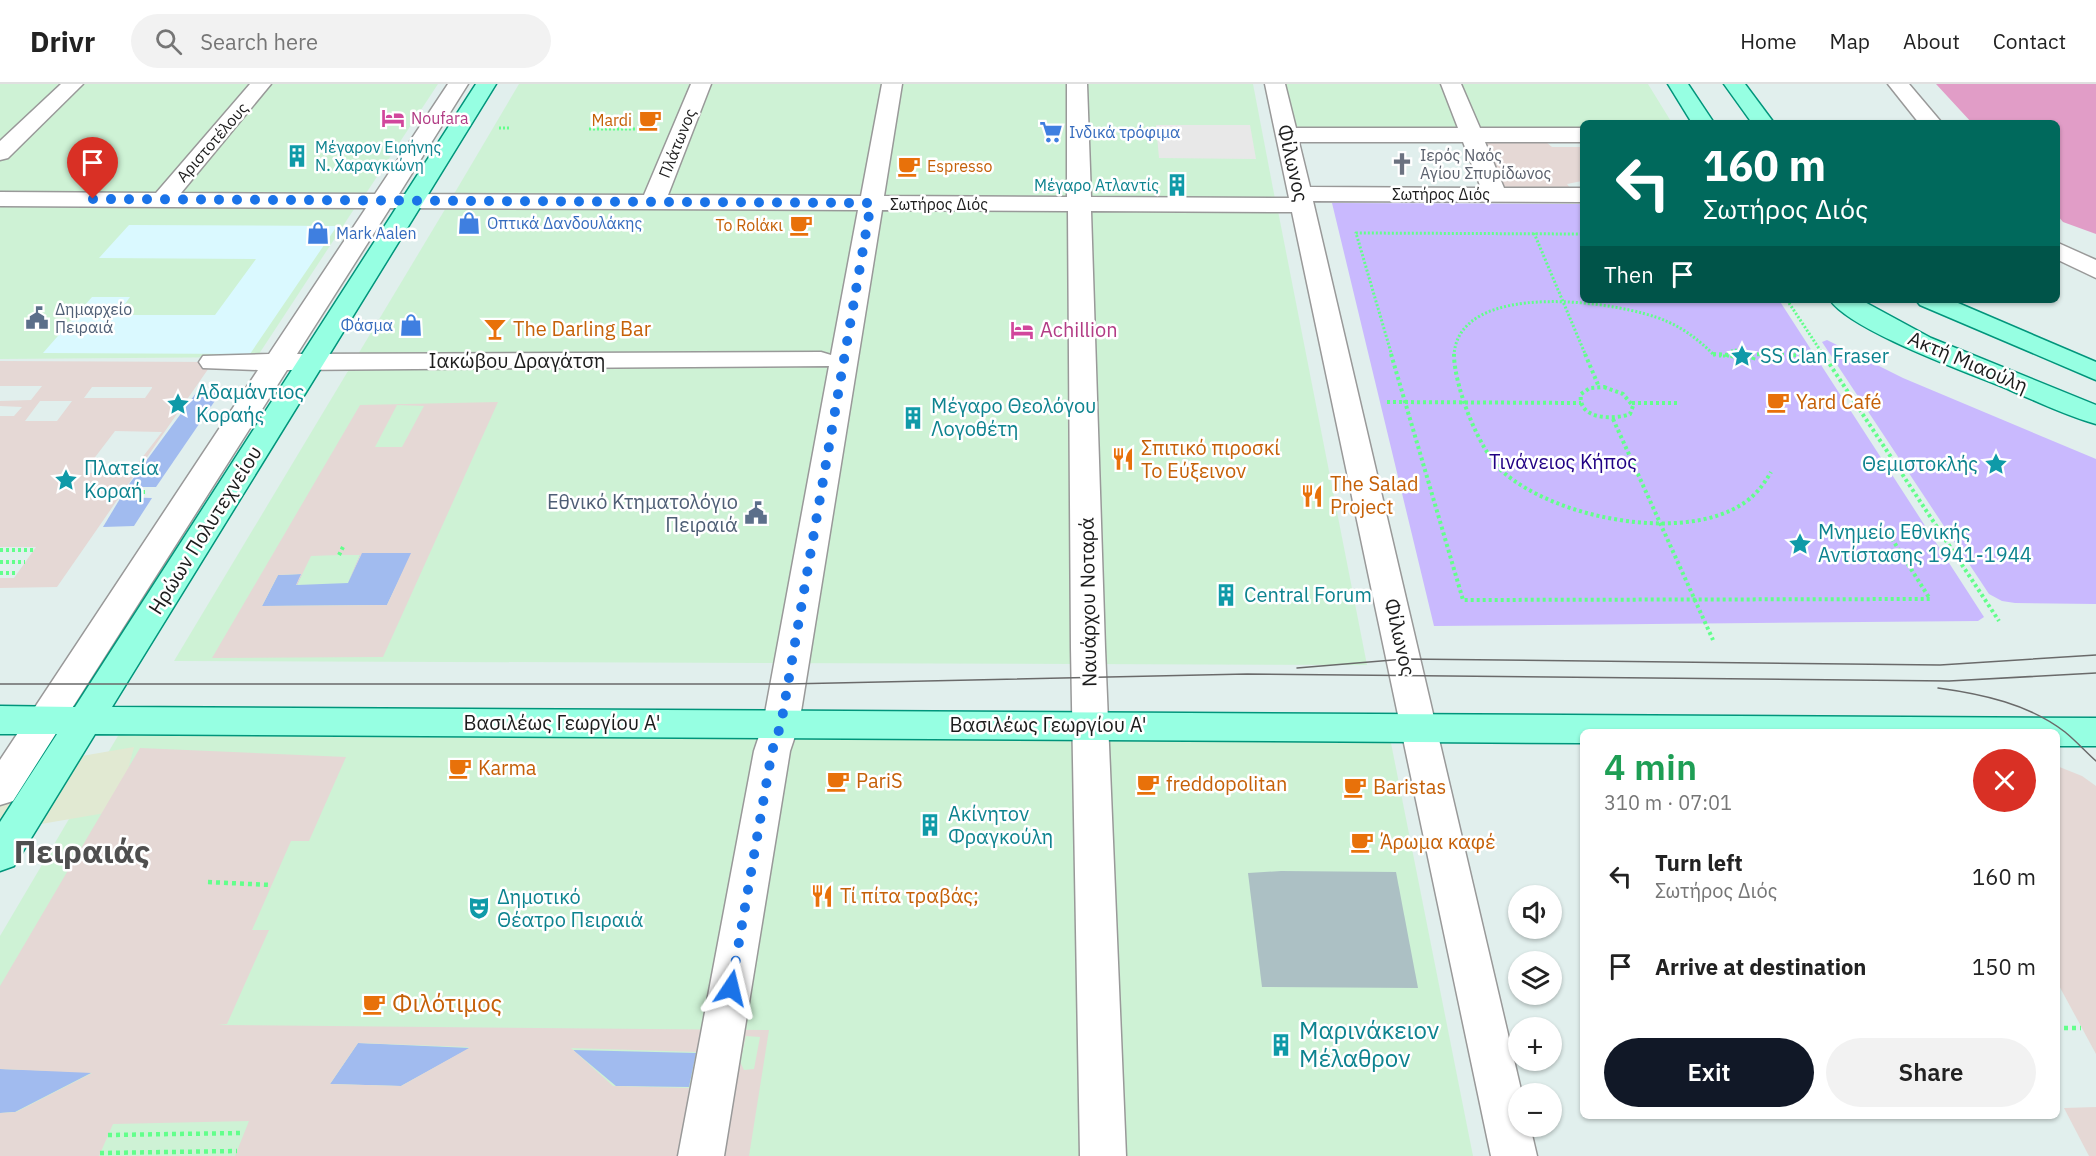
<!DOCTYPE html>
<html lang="en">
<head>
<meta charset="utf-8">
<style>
  :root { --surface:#fff; --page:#f2f2f2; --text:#222; --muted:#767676; --line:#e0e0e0; --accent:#111827 }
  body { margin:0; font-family:"IBM Plex Sans",sans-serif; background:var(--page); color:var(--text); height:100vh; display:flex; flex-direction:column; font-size:22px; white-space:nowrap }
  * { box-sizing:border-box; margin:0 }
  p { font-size:20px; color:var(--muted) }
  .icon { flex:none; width:33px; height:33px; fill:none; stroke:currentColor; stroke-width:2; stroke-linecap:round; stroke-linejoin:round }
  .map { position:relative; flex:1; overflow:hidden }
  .sheet { position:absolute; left:1580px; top:645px; width:480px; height:390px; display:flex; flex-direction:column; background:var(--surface); border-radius:9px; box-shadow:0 2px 4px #0004 }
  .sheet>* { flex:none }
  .banner { position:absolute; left:1580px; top:36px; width:480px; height:183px; border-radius:9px; box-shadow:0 2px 4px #0004; background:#00695c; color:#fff; overflow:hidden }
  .fabs { position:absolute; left:1508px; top:801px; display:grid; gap:12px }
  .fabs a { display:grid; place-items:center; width:54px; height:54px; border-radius:50%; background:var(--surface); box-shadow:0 2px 4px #0004; font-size:30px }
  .pin { position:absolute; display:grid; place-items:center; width:51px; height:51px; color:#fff; margin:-62px -26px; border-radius:50% 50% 50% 0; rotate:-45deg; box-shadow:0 0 6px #0007 }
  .pin .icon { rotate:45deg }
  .me { position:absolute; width:66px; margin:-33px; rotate:10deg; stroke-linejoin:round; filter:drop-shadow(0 0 4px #0008) }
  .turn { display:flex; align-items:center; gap:21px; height:126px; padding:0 24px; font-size:27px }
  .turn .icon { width:78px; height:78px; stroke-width:2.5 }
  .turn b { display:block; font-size:42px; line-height:51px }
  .then { display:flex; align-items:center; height:57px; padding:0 24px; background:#0003; gap:12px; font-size:22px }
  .round { display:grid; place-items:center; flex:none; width:63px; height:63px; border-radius:32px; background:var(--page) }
  .overview { display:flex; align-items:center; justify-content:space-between; height:102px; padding:0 24px }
  h1 { font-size:36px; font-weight:600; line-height:45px; color:#1e9e55 }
  .cta { display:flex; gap:12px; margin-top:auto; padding:12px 24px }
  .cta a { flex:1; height:69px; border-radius:36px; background:var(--accent); color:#fff; font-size:24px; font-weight:600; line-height:69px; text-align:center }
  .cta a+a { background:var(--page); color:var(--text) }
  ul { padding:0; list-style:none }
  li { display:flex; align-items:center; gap:18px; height:90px; padding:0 24px }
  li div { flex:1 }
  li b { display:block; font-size:22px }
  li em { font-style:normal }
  header { display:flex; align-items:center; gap:36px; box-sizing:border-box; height:84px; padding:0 30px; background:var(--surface); border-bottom:2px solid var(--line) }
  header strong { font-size:28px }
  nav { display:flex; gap:33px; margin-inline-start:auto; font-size:21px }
  .search { width:420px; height:54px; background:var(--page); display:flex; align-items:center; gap:15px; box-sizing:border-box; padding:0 21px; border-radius:33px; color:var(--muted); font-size:22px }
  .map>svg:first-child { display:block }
</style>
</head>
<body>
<header>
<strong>Drivr</strong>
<div class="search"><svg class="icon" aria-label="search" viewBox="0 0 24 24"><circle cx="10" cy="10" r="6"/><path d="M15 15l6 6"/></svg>Search here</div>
<nav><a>Home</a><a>Map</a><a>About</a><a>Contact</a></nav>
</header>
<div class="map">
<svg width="2096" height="1072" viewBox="0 0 2096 1072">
  <rect width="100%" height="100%" fill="#e1efed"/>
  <g fill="#cef2d5">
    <polygon points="0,0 438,0 361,117 0,113"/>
    <polygon points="519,0 693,0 648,110 454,110"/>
    <polygon points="711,0 1253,0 1275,115 669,111"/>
    <polygon points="1278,0 1648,0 1672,39 1582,39 1582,48 1289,48"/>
    <polygon points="0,119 358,119 257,273 0,275"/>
    <polygon points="447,122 1278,127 1367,581 174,577"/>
    <polygon points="122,645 1389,649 1473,1072 0,1072 0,852"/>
  </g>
  <polygon fill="#e1e9d2" points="134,663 117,727 0,747 0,686"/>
  <polygon fill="#daf9ff" points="129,141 337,142 250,270 43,269 92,213 130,213 117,231 215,231 256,175 99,174"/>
  <polygon fill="#acc0c4" points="1281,787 1396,788 1418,904 1262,903 1248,789"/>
  <g fill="#a1bbef">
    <polygon points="199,305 223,305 156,403 127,403"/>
    <polygon points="121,413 152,414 134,442 103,443"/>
    <polygon points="361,469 412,469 387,521 262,522 278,491 302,490 297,501 348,499"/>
    <polygon points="358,959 470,964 401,1002 330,1000"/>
    <polygon points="573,966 696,969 689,1003 616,1002"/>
    <polygon points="0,985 93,988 15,1028 0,1029"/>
  </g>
  <g fill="#c9b9fe">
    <polygon points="1332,119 1582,120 1582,216 1779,216 1984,533 1978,537 1434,542"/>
    <polygon points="1827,256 1903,294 2096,375 2096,520 2015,519 2002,517 1989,510 1822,258"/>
  </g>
  <polygon fill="#e8e8e8" points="1156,41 1250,41 1256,75 1159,74"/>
  <g fill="#e5d8d5" fill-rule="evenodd">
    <polygon points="1472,51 1582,51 1582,55 1553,55 1546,58 1552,63 1582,63 1582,97 1567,100 1571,105 1582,106 1582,111 1495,110"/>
    <path d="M0 277 213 278 57 503 0 504V494H14L36 463H0V332H14L22 323 0 322V317L31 316 42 302H0ZM92 303H152V304L145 314H84ZM40 317H72L57 337H25ZM115 347 162 348 131 388 83 389Z"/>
    <path d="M498 318 383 573 212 574 360 321ZM397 321 424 322 402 363H375ZM362 469H411L387 521 262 522 278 491 301 490 296 501 348 499ZM339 471H360L348 499 297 501 311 472Z"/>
    <path d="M140 664 346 673 309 757H291L252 846H269L227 940 218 941 769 946 749 1072H235L249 1037 113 1040 99 1072H0V1029L16 1028 92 989 0 985V902ZM746 952 760 953 754 985 744 986 740 978ZM358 959 468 963 469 964 401 1002 330 1000ZM571 964 698 968 690 1004 613 1002Z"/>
    <polygon points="2057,682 2082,692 2096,702 2096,970 2057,898"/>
    <polygon points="2096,1023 2096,1072 2089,1072 2064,1024"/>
  </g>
  <polygon fill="#e19dc7" points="1936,0 2096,0 2096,150 2063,138 2057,131 2056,39 1972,39"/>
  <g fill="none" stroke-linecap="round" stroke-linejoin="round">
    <g stroke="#999" stroke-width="3">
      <g id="minor">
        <polygon points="61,0 83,0 8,74 0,76 0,57"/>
        <path d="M250 0H271L181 109 375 110 448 0H468L399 110 644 111 691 0H711L668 111 861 112 882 0H902L884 112 1067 113V0H1087L1091 113 1289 114 1265 0H1285L1296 44H1458L1441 0H1461L1480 44H1582V58H1485L1504 104H1582V118L1313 117 1522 1010H1518V1042H1530L1537 1072H1491L1292 128 1091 127 1105 564 1126 1072H1080L1071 564 1068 127 882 126 799 640 790 667 724 1072H678L754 667 763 640 829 282 287 286 13 717 0 721V676L258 286 203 284 199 278 203 272 269 270 366 124 0 122V108L156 109ZM1299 58H1463L1481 104 1310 103ZM390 124 858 126 831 271 821 268 297 270Z"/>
        <polygon points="1888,0 1909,0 1942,39 1919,39"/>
        <polygon points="2056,158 2096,176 2096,194 2056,175"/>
      </g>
    </g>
    <g stroke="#00957b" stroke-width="3">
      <g id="major">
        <polygon points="476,0 496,0 112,623 2096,634 2096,662 2056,662 2056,648 1582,648 1582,659 95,650 14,782 0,787 0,738 57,650 0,650 0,622 75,623"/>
        <polygon points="1668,0 1688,0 1714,39 1692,39"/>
        <polygon points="1724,0 1745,0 1774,39 1752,39"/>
        <path d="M1830 216H1861L1931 254 2096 321V340C2067 332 2038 318 2010 306 1972 290 1851 247 1830 216Z"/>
        <polygon points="1916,216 1951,216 2096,278 2096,296 1920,221"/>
      </g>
    </g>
    <g stroke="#62ff8b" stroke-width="3" stroke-dasharray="2 2" stroke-linecap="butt">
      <polyline points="499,44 510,44"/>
      <polyline points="589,45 643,45"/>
      <polyline points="1534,149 1586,272"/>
      <polyline points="1789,219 1824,272"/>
      <polyline points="1731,271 1731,267 1743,265 1753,272"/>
      <polyline points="1392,272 1356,149 1582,150"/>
      <path d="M1454 272C1457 194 1621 217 1666 237 1685 245 1700 257 1715 272"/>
      <polyline points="1719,272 1731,272"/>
    </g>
    <g stroke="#62ff8b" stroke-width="4" stroke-dasharray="3 3" stroke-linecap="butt">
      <polyline points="1391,270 1463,516 1930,515 1887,447"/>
      <path d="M1454 270C1454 302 1479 366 1502 387 1554 434 1683 460 1744 419 1756 411 1764 400 1771 388"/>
      <polyline points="1585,270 1599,303"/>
      <polyline points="1713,270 1730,271 1743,278 1753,276 1754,272"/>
      <polyline points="1751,270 1822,272"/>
      <polyline points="1823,270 1999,537"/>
      <path d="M1604 303 1623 310 1633 322 1630 330C1614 336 1577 336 1581 310L1590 304Z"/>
      <polyline points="1387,318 1581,319"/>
      <polyline points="1632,319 1677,319"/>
      <polyline points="1613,335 1713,556"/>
      <polyline points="124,408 147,408"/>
      <polyline points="0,466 33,466"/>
      <polyline points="339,471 343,463"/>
      <polyline points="0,478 25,478"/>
      <polyline points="0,489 17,489"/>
    </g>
    <g stroke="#62ff8b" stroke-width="4.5" stroke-dasharray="4 4" stroke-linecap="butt">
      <polyline points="208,798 271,801"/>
      <polyline points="2056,944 2081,944"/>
      <polyline points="108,1051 243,1049"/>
      <polyline points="100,1069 237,1067"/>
    </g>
    <use href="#minor" fill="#fff" fill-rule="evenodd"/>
    <use href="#major" fill="#96ffe2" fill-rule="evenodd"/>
    <g stroke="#6a6a6a" stroke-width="1.5">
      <polyline points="1297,584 1405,575 1940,581 2096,571"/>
      <polyline points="0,600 788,600 1247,590 1949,597 2096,589"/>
      <path d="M1938 604C1982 610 2029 620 2065 648 2076 657 2086 668 2096 677"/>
    </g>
  </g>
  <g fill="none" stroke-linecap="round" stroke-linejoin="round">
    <polyline stroke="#1a73e8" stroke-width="10" stroke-dasharray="0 18" points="93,115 871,119 781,640 772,667 731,904"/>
  </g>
  <defs>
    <g id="hotel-bare" transform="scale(1.8)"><path d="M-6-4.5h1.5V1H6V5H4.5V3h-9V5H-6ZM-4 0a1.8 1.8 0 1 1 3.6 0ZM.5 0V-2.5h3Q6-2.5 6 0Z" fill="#d1479c" stroke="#fff" stroke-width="2.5" paint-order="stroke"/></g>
    <g id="cafe-bare" transform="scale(1.8)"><path d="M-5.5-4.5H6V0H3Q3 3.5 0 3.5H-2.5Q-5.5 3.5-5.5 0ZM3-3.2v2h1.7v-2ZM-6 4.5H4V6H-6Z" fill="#e8710a" stroke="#fff" stroke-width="2.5" paint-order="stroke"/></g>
    <g id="supermarket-bare" transform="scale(1.8)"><path d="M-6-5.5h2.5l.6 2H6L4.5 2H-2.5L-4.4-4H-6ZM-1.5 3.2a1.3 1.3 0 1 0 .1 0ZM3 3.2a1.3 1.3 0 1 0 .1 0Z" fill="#3f7fe0" stroke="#fff" stroke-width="2.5" paint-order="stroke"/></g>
    <g id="building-bare" transform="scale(1.8)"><path d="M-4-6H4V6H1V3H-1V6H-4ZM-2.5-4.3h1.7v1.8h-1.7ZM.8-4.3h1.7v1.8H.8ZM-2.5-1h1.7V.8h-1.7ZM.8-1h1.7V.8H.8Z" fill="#0f9aa8" stroke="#fff" stroke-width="2.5" paint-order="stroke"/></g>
    <g id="church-bare" transform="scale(1.8)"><path d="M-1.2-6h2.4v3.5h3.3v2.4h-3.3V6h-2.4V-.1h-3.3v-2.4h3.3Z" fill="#6b7280" stroke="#fff" stroke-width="2.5" paint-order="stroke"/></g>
    <g id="shop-bare" transform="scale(1.8)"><path d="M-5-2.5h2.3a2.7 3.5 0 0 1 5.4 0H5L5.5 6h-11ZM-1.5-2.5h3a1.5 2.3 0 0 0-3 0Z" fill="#3f7fe0" stroke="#fff" stroke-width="2.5" paint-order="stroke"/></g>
    <g id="civic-bare" transform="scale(1.8)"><path d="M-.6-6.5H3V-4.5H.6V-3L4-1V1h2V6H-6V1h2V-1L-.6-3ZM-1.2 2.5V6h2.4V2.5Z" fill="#5c6f8a" stroke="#fff" stroke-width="2.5" paint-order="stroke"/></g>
    <g id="bar-bare" transform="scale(1.8)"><path d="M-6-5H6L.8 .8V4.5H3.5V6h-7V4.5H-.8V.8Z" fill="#e8710a" stroke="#fff" stroke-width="2.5" paint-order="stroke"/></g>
    <g id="sight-bare" transform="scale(1.8)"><path d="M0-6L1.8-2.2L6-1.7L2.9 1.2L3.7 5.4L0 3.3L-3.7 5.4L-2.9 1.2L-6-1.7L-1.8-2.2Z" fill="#0f9aa8" stroke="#fff" stroke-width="2.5" paint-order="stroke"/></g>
    <g id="restaurant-bare" transform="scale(1.8)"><path d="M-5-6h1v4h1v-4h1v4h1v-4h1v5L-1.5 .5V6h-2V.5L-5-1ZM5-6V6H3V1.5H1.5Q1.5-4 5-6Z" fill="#e8710a" stroke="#fff" stroke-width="2.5" paint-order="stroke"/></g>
    <g id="theatre-bare" transform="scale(1.8)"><path d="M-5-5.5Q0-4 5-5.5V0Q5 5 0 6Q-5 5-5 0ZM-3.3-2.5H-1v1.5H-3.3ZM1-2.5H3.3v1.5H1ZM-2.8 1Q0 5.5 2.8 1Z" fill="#0f9aa8" stroke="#fff" stroke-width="2.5" paint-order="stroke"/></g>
  </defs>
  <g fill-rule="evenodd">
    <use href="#hotel-bare" x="393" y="34"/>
    <use href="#cafe-bare" x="650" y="36"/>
    <use href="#supermarket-bare" x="1051" y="48"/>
    <use href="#building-bare" x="297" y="72"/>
    <use href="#church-bare" x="1402" y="80"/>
    <use href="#cafe-bare" x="909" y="82"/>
    <use href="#building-bare" x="1177" y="101"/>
    <use href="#shop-bare" x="469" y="139"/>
    <use href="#cafe-bare" x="801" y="141"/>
    <use href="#shop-bare" x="318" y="149"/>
    <use href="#civic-bare" x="37" y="234"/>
    <use href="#shop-bare" x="411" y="241"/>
    <use href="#bar-bare" x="495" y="245"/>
    <use href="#hotel-bare" x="1022" y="246"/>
    <use href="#sight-bare" x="1742" y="272"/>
    <use href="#cafe-bare" x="1778" y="318"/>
    <use href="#sight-bare" x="178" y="320"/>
    <use href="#building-bare" x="913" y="334"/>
    <use href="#restaurant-bare" x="1123" y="375"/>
    <use href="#sight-bare" x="1996" y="380"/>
    <use href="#sight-bare" x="66" y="396"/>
    <use href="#restaurant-bare" x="1312" y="412"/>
    <use href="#civic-bare" x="756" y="429"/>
    <use href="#sight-bare" x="1800" y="460"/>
    <use href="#building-bare" x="1226" y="511"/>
    <use href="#cafe-bare" x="460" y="684"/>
    <use href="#cafe-bare" x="838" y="697"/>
    <use href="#cafe-bare" x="1148" y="700"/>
    <use href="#cafe-bare" x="1355" y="703"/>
    <use href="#building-bare" x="930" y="741"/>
    <use href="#cafe-bare" x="1362" y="758"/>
    <use href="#restaurant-bare" x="822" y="812"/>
    <use href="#theatre-bare" x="479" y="824"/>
    <use href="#cafe-bare" x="374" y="920"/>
    <use href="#building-bare" x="1281" y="961"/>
  </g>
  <g text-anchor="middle" stroke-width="5" stroke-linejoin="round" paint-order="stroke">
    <g font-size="16" fill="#b23c85" stroke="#fff" text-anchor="start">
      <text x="411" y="40">Noufara</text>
    </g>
    <g font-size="16" fill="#c56008" stroke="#fff" text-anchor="end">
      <text x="632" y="42">Mardi</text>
      <text x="927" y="88" text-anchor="start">Espresso</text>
      <text x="783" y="147">Το Rolάκι</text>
    </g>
    <g font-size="16" fill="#366cbe" stroke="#fff" text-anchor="start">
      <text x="1069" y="54">Ινδικά τρόφιμα</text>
      <text x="487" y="145">Οπτικά Δανδουλάκης</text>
      <text x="336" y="155">Mark Aalen</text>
      <text x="393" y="247" text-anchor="end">Φάσμα</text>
    </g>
    <g font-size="16" fill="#1c1c1c" stroke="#fff">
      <text transform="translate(212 58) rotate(-49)" y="6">Αριστοτέλους</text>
      <text transform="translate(677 59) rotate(-68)" y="6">Πλάτωνος</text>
      <text x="1441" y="116">Σωτήρος Διός</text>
      <text x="939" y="126">Σωτήρος Διός</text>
    </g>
    <g font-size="16" fill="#0d838f" stroke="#fff" text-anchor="start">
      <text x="315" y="69">Μέγαρον Ειρήνης<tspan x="315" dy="18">Ν. Χαραγκιώνη</tspan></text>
      <text x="1159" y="107" text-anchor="end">Μέγαρο Ατλαντίς</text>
    </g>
    <g font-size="16" fill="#5b616d" stroke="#fff" text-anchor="start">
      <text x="1420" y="77">Ιερός Ναός<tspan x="1420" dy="18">Αγίου Σπυρίδωνος</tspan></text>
    </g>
    <g font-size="16" fill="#4e5e75" stroke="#fff" text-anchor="start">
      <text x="55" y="231">Δημαρχείο<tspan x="55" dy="18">Πειραιά</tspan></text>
    </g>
    <g font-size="20" fill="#1c1c1c" stroke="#fff">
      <text transform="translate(1293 79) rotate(77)" y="7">Φίλωνος</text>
      <text x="517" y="284">Ιακώβου Δραγάτση</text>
      <text transform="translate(1968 278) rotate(23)" y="7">Ακτή Μιαούλη</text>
      <text transform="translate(205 446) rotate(-58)" y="7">Ηρώων Πολυτεχνείου</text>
      <text transform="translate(1088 518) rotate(-91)" y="7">Ναυάρχου Νοταρά</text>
      <text transform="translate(1400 553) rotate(77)" y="7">Φίλωνος</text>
      <text x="562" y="646">Βασιλέως Γεωργίου Α'</text>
      <text x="1048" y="648">Βασιλέως Γεωργίου Α'</text>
    </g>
    <g font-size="20" fill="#c56008" stroke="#fff" text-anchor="start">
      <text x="513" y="252">The Darling Bar</text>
      <text x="1796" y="325">Yard Café</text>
      <text x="1141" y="371">Σπιτικό πιροσκί<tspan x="1141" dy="23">Το Εύξεινον</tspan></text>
      <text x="1330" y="407">The Salad<tspan x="1330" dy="23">Project</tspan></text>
      <text x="478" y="691">Karma</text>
      <text x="856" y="704">PariS</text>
      <text x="1166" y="707">freddopolitan</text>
      <text x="1373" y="710">Baristas</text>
      <text x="1380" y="765">Άρωμα καφέ</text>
      <text x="840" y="819">Τί πίτα τραβάς;</text>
    </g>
    <g font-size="20" fill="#b23c85" stroke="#fff" text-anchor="start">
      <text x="1040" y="253">Achillion</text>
    </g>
    <g font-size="20" fill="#0d838f" stroke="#fff" text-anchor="start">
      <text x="1760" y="279">SS Clan Fraser</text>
      <text x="196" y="315">Αδαμάντιος<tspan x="196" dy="23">Κοραής</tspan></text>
      <text x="931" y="329">Μέγαρο Θεολόγου<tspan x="931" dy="23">Λογοθέτη</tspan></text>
      <text x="1978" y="387" text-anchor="end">Θεμιστοκλής</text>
      <text x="84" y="391">Πλατεία<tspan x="84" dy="23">Κοραή</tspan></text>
      <text x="1818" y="455">Μνημείο Εθνικής<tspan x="1818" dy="23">Αντίστασης 1941-1944</tspan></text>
      <text x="1244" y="518">Central Forum</text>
      <text x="948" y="737">Ακίνητον<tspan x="948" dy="23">Φραγκούλη</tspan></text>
      <text x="497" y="820">Δημοτικό<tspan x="497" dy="23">Θέατρο Πειραιά</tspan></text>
    </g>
    <g font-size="20" fill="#210184" stroke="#fff">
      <text x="1563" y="385">Τινάνειος Κήπος</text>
    </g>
    <g font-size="20" fill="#4e5e75" stroke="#fff" text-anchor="end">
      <text x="738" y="425">Εθνικό Κτηματολόγιο<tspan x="738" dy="23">Πειραιά</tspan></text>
    </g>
    <g font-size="24" fill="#c56008" stroke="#fff" text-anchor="start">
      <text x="392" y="928">Φιλότιμος</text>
    </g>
    <g font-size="24" fill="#0d838f" stroke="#fff" text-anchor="start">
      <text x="1299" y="955">Μαρινάκειον<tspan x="1299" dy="28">Μέλαθρον</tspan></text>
    </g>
    <g font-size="32" font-weight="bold" fill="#4f4f4f" stroke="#fff">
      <text x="82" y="779">Πειραιάς</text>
    </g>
  </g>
</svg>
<div class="fabs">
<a><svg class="icon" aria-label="sound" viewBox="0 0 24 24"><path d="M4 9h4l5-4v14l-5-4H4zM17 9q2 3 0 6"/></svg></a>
<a><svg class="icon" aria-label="layers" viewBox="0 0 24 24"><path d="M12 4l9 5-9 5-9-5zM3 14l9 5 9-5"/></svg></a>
<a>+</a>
<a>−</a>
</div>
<div class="pin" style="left:93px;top:115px;background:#d93025"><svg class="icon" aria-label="arrive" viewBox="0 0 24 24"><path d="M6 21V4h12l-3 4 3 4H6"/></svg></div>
<svg class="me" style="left:731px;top:904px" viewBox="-20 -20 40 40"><path d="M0-17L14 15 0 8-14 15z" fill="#1a73e8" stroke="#fff" stroke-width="4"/></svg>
<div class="banner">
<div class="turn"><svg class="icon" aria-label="left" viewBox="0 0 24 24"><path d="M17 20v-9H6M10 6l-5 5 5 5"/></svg><div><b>160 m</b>Σωτήρος Διός</div></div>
<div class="then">Then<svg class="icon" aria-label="arrive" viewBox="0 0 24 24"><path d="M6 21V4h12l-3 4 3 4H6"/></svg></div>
</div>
<section class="sheet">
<div class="overview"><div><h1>4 min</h1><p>310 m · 07:01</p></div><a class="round" style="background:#d93025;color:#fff"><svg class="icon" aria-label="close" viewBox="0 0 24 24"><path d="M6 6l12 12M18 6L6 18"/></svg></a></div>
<ul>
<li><svg class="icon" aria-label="left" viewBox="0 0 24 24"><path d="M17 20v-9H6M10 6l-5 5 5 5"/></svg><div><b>Turn left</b><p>Σωτήρος Διός</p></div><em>160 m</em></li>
<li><svg class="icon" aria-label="arrive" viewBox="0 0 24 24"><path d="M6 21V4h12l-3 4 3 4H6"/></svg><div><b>Arrive at destination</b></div><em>150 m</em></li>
</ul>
<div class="cta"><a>Exit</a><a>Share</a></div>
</section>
</div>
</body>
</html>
